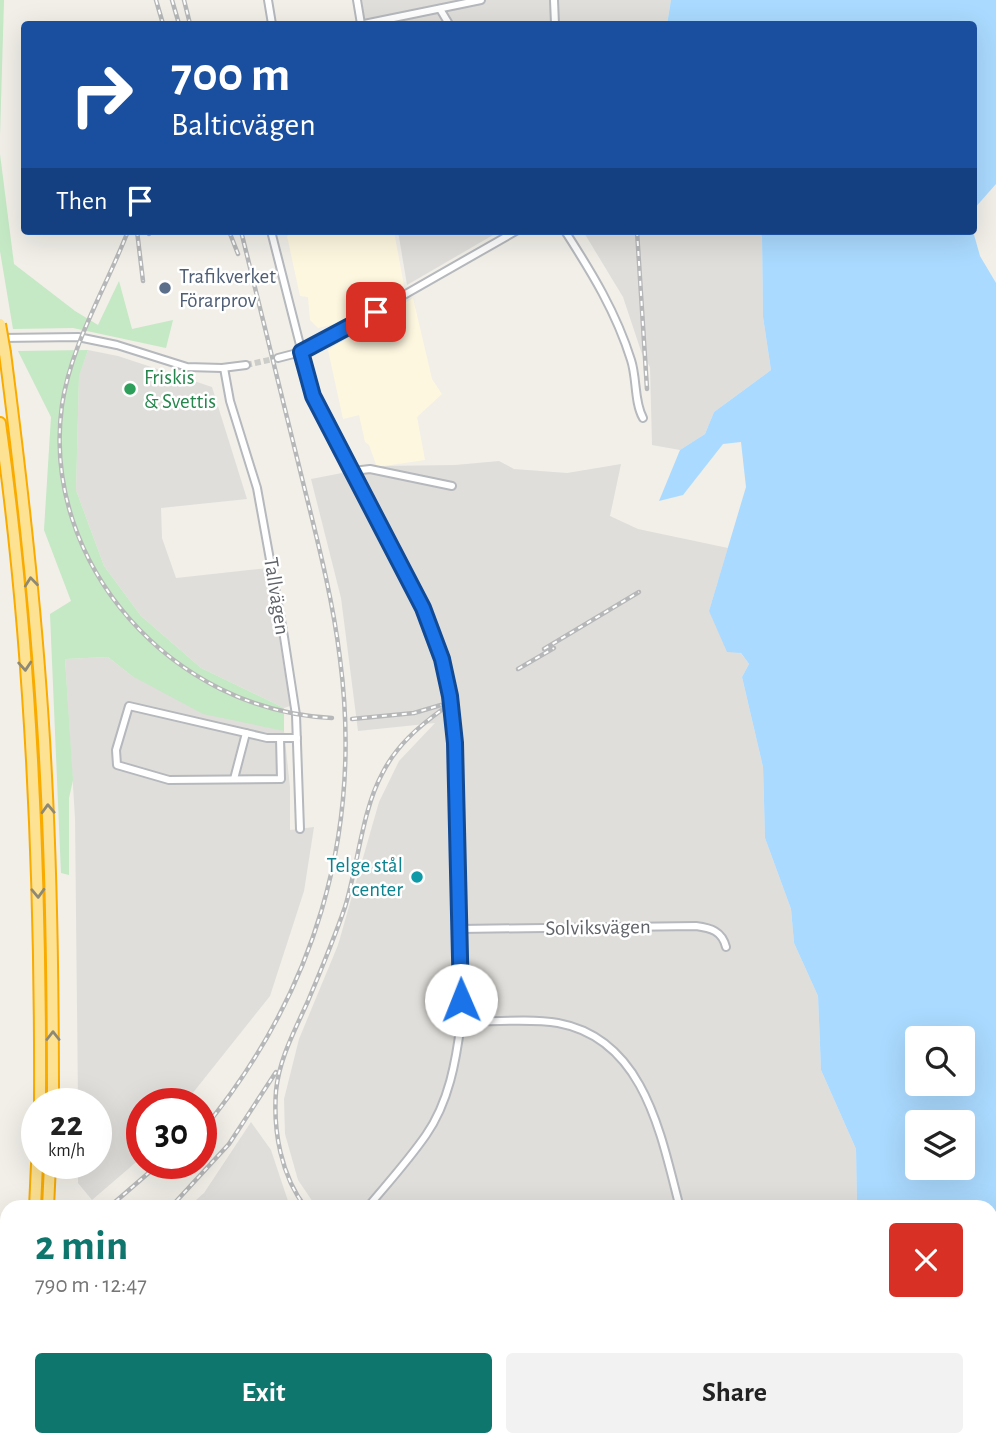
<!DOCTYPE html>
<html lang="en">
<head>
<meta charset="utf-8">
<style>
  :root { --surface:#fff; --page:#f2f2f2; --text:#222; --muted:#767676; --accent:#0f766e }
  body { margin:0; font-family:"Alegreya Sans",sans-serif; background:var(--page); color:var(--text); height:100vh; display:flex; flex-direction:column; font-size:26px; white-space:nowrap }
  * { box-sizing:border-box; margin:0 }
  p { font-size:23px; color:var(--muted) }
  .icon { flex:none; width:38px; height:38px; fill:none; stroke:currentColor; stroke-width:2; stroke-linecap:round; stroke-linejoin:round }
  .map { position:relative; flex:1; overflow:hidden }
  .sheet { position:absolute; left:0px; top:1200px; width:998px; height:247px; display:flex; flex-direction:column; background:var(--surface); border-radius:21px 21px 0 0; box-shadow:0 7px 28px #0002 }
  .sheet>* { flex:none }
  .hud { position:absolute; left:21px; top:21px; width:956px; height:214px; border-radius:7px; box-shadow:0 7px 28px #0002; background:#1a4fa0; color:#fff; overflow:hidden }
  .controls { position:absolute; left:905px; top:1026px; display:grid; gap:14px }
  .controls a { display:grid; place-items:center; width:70px; height:70px; border-radius:7px; background:var(--surface); box-shadow:0 7px 28px #0002; font-size:35px }
  .speed { position:absolute; left:21px; top:1088px; display:flex; gap:14px; font-size:35px; font-weight:700; text-align:center }
  .speed>* { display:grid; place-content:center; width:91px; height:91px; border-radius:50%; background:var(--surface); box-shadow:0 7px 28px #0002; line-height:1 }
  .speed small { font-size:18px; font-weight:400 }
  .speed .limit { border:10px solid #d22; background:#fff; color:#111 }
  .pin { position:absolute; display:grid; place-items:center; width:60px; height:60px; color:#fff; margin:-30px; border-radius:14px; box-shadow:0 4px 10px #0006 }
  .me { position:absolute; width:77px; margin:-38px; rotate:359deg; stroke-linejoin:round; filter:drop-shadow(0 0 5px #0008) }
  .turn { display:flex; align-items:center; gap:24px; height:147px; padding:0 35px; font-size:32px }
  .turn .icon { width:91px; height:91px; stroke-width:2.5 }
  .turn b { display:block; font-size:49px; line-height:60px }
  .then { display:flex; align-items:center; height:66px; padding:0 35px; background:#0003; gap:14px; font-size:26px }
  .round { display:grid; place-items:center; flex:none; width:74px; height:74px; border-radius:7px; background:var(--page) }
  .head { display:flex; align-items:center; justify-content:space-between; height:119px; padding:0 35px }
  h1 { font-size:42px; font-weight:700; line-height:52px; color:var(--accent) }
  .button { display:flex; gap:14px; margin-top:auto; padding:14px 35px }
  .button a { flex:1; height:80px; border-radius:7px; background:var(--accent); color:#fff; font-size:28px; font-weight:700; line-height:80px; text-align:center }
  .button a+a { background:var(--page); color:var(--text) }
  .map>svg:first-child { display:block }
</style>
</head>
<body>
<div class="map">
<svg width="996" height="1446" viewBox="0 0 996 1446">
  <rect width="100%" height="100%" fill="#f1efe8"/>
  <g fill="#fef7e0">
    <polygon points="298,231 394,231 404,286 347,321 318,328 310,320 308,297 300,296 287,236"/>
    <polygon points="413,298 432,379 442,394 417,417 425,460 377,467 369,445 365,442 359,415 343,419 328,350"/>
  </g>
  <g fill="#e0deda">
    <polygon points="362,0 671,0 667,24 364,24"/>
    <polygon points="398,231 500,231 407,285"/>
    <polygon points="583,231 757,231 762,236 763,317 771,370 714,412 705,434 680,450 652,445 650,367 642,354 623,297"/>
    <polygon points="88,350 118,356 212,387 247,499 161,508 162,538 176,578 268,568 290,706 284,708 201,668 141,616 104,566 76,490 79,375"/>
    <polygon points="499,461 514,469 567,473 621,464 610,516 638,529 728,548 709,611 749,664 742,677 763,767 765,838 791,909 794,943 818,996 821,1070 856,1149 857,1208 317,1208 298,1180 285,1134 284,1099 299,1039 338,945 379,802 399,761 435,723 358,731 341,598 311,479 378,466 455,465"/>
    <polygon points="108,657 132,676 267,726 284,731 290,787 290,830 314,827 304,891 270,996 184,1104 142,1104 142,1157 92,1200 78,1183 78,1164 96,1164 96,1104 78,1104 75,818 65,659"/>
    <polygon points="251,1122 271,1150 290,1207 188,1207 204,1193"/>
    <polygon points="406,1440 832,1440 831,1446 414,1446"/>
  </g>
  <g fill="#c5e8c5">
    <polygon points="0,0 4,0 0,136"/>
    <polygon points="0,154 14,264 75,311 98,325 119,281 132,329 173,320 166,348 73,328 13,329 0,251"/>
    <polygon points="88,350 79,376 76,490 104,566 141,616 201,668 284,708 284,731 203,714 132,676 108,657 65,659 73,780 69,798 69,875 61,873 50,614 71,601 44,530 51,417 18,351"/>
    <polygon points="101,1440 377,1440 382,1446 95,1446"/>
  </g>
  <g fill="#aadaff" fill-rule="evenodd">
    <polygon points="671,0 996,0 996,184 973,210 973,24 667,24"/>
    <path d="M757 231H973L980 256 996 283V1446H831L832 1440H990V1208L857 1207 856 1149 821 1070 818 996 794 943 791 909 765 838 763 767 742 677 749 664 741 653 727 652 709 611 746 487 741 442 723 444 683 495 659 501 680 450 705 434 714 412 771 370 763 317 762 236ZM917 1038H962V1083H917ZM917 1122H962V1167H917Z"/>
  </g>
  <g fill="none" stroke-linecap="round" stroke-linejoin="round">
    <polyline stroke="#ccccc8" stroke-width="6" stroke-dasharray="6 3" stroke-linecap="butt" points="246,365 278,358"/>
    <g stroke="#b5b8bc" stroke-width="10">
      <g id="minor">
        <polyline points="268,0 272,24"/>
        <polyline points="357,0 361,24"/>
        <polyline points="554,0 555,24"/>
        <polyline points="440,9 449,24"/>
        <polyline points="364,24 481,0"/>
        <path d="M271 231 313 396 423 609 442 659 450 696 455 743 461 1022C456 1061 449 1102 426 1135 408 1161 387 1184 367 1208"/>
        <path d="M565 231C592 273 616 312 631 360 637 378 634 402 643 418"/>
        <polyline points="2,338 78,337 117,345 187,367 222,368 246,365"/>
        <polyline points="278,358 301,352 341,331 516,231"/>
        <polyline points="224,368 230,401 257,488 284,637 296,715 300,829"/>
        <polyline points="353,471 370,469 452,486"/>
        <polyline points="280,738 281,779 169,780 117,765 116,750 129,706 267,738 297,738"/>
        <polyline points="234,779 246,733"/>
        <path d="M460 929 696 926C711 928 722 931 726 947"/>
        <path d="M461 1022C490 1022 530 1018 558 1023 645 1039 661 1136 680 1208"/>
        <polyline points="75,1446 85,1440"/>
      </g>
    </g>
    <g stroke="#f9ab00" stroke-width="14">
      <g id="motorway">
        <path d="M5 353C23 494 39 634 46 776 52 885 53 995 53 1104"/>
        <path d="M0 423C32 648 41 877 40 1104"/>
        <polyline points="35,1208 37,1164"/>
        <polyline points="48,1208 50,1164"/>
        <polyline points="0,1432 7,1402"/>
        <polyline points="10,1446 11,1440"/>
      </g>
    </g>
    <use href="#minor" stroke="#fff" stroke-width="6"/>
    <use href="#motorway" stroke="#fde293" stroke-width="10"/>
    <g stroke="#b6b7b8" stroke-width="4.5">
      <g id="rail">
        <polyline points="156,0 163,24"/>
        <polyline points="172,0 179,24"/>
        <polyline points="184,0 190,24"/>
        <path d="M128 231C106 288 71 344 62 405 40 565 174 711 332 718"/>
        <polyline points="137,231 143,281"/>
        <polyline points="149,231 149,234"/>
        <polyline points="229,231 238,254"/>
        <polyline points="637,231 647,389"/>
        <polyline points="544,649 639,592"/>
        <polyline points="518,669 554,648"/>
        <polyline points="352,719 414,713 441,705"/>
        <path d="M201 1132C314 996 363 835 340 659 332 592 314 528 298 462 279 385 260 308 241 231"/>
        <polyline points="108,1208 159,1164"/>
        <polyline points="170,1208 229,1144 276,1072"/>
        <path d="M306 1208C281 1176 273 1131 276 1091 279 1059 295 1030 308 1001 321 970 334 939 345 907 358 865 362 811 382 774 396 746 418 727 443 709"/>
        <polyline points="990,1286 996,1285"/>
        <polyline points="0,1302 7,1297"/>
        <polyline points="436,1440 437,1446"/>
        <polyline points="106,1446 139,1440"/>
        <polyline points="165,1446 193,1440"/>
        <polyline points="186,1446 214,1440"/>
        <polyline points="215,1446 238,1440"/>
      </g>
    </g>
    <use href="#rail" stroke="#fff" stroke-width="2" stroke-dasharray="5" stroke-linecap="butt"/>
    <g stroke="#f9ab00" stroke-width="14" stroke-linecap="butt">
      <polyline id="motorway-bridge" points="0,324 5,353"/>
    </g>
    <use href="#motorway-bridge" stroke="#fde293" stroke-width="10"/>
  </g>
  <defs><path id="oneway-chevron" d="M-2-3.5L2.5 0L-2 3.5" fill="none" stroke-width="1.6" stroke-linecap="round" stroke-linejoin="round" transform="scale(1.75)"/></defs>
  <g stroke="#8e8975">
    <use href="#oneway-chevron" transform="translate(31 582) rotate(-96)"/>
    <use href="#oneway-chevron" transform="translate(25 666) rotate(86)"/>
    <use href="#oneway-chevron" transform="translate(48 809) rotate(-92)"/>
    <use href="#oneway-chevron" transform="translate(38 893) rotate(88)"/>
    <use href="#oneway-chevron" transform="translate(53 1036) rotate(-90)"/>
  </g>
  <g fill="none" stroke-linecap="round" stroke-linejoin="round">
    <g stroke="#114b97" stroke-width="18">
      <polyline id="route" points="376,312 301,352 313,396 423,608 442,659 450,696 455,743 461,1000"/>
    </g>
    <use href="#route" stroke="#1a73e8" stroke-width="12"/>
  </g>
  <circle fill="#5c6f8a" stroke="#fff" stroke-width="2.5" cx="165" cy="288" r="7"/>
  <circle fill="#2e9e5b" stroke="#fff" stroke-width="2.5" cx="130" cy="389" r="7"/>
  <circle fill="#0f9aa8" stroke="#fff" stroke-width="2.5" cx="417" cy="877" r="7"/>
  <g text-anchor="middle" stroke-width="5" stroke-linejoin="round" paint-order="stroke">
    <g font-size="21" fill="#4e5e75" stroke="#fff" text-anchor="start">
      <text x="179" y="283">Trafikverket<tspan x="179" dy="24">Förarprov</tspan></text>
    </g>
    <g font-size="21" fill="#27864d" stroke="#fff" text-anchor="start">
      <text x="144" y="384">Friskis<tspan x="144" dy="24">&amp; Svettis</tspan></text>
    </g>
    <g font-size="21" fill="#5f6368" stroke="#fff">
      <text transform="translate(277 596) rotate(81)" y="7">Tallvägen</text>
      <text transform="translate(598 927) rotate(-1)" y="7">Solviksvägen</text>
    </g>
    <g font-size="21" fill="#0d838f" stroke="#fff" text-anchor="end">
      <text x="403" y="872">Telge stål<tspan x="403" dy="24">center</tspan></text>
    </g>
  </g>
</svg>
<div class="controls">
<a><svg class="icon" aria-label="search" viewBox="0 0 24 24"><circle cx="10" cy="10" r="6"/><path d="M15 15l6 6"/></svg></a>
<a><svg class="icon" aria-label="layers" viewBox="0 0 24 24"><path d="M12 4l9 5-9 5-9-5zM3 14l9 5 9-5"/></svg></a>
</div>
<div class="speed"><div>22<small>km/h</small></div><div class="limit">30</div></div>
<div class="pin" style="left:376px;top:312px;background:#d93025"><svg class="icon" aria-label="arrive" viewBox="0 0 24 24"><path d="M6 21V4h12l-3 4 3 4H6"/></svg></div>
<svg class="me" style="left:461px;top:1000px" viewBox="-20 -20 40 40"><circle r="19" fill="#fff"/><path d="M0-13L10 11 0 6-10 11z" fill="#1a73e8"/></svg>
<div class="hud">
<div class="turn"><svg class="icon" aria-label="right" viewBox="0 0 24 24"><path d="M7 20v-9h11M14 6l5 5-5 5"/></svg><div><b>700 m</b>Balticvägen</div></div>
<div class="then">Then<svg class="icon" aria-label="arrive" viewBox="0 0 24 24"><path d="M6 21V4h12l-3 4 3 4H6"/></svg></div>
</div>
<section class="sheet">
<div class="head"><div><h1>2 min</h1><p>790 m · 12:47</p></div><a class="round" style="background:#d93025;color:#fff"><svg class="icon" aria-label="close" viewBox="0 0 24 24"><path d="M6 6l12 12M18 6L6 18"/></svg></a></div>
<div class="button"><a>Exit</a><a>Share</a></div>
</section>
</div>
</body>
</html>
